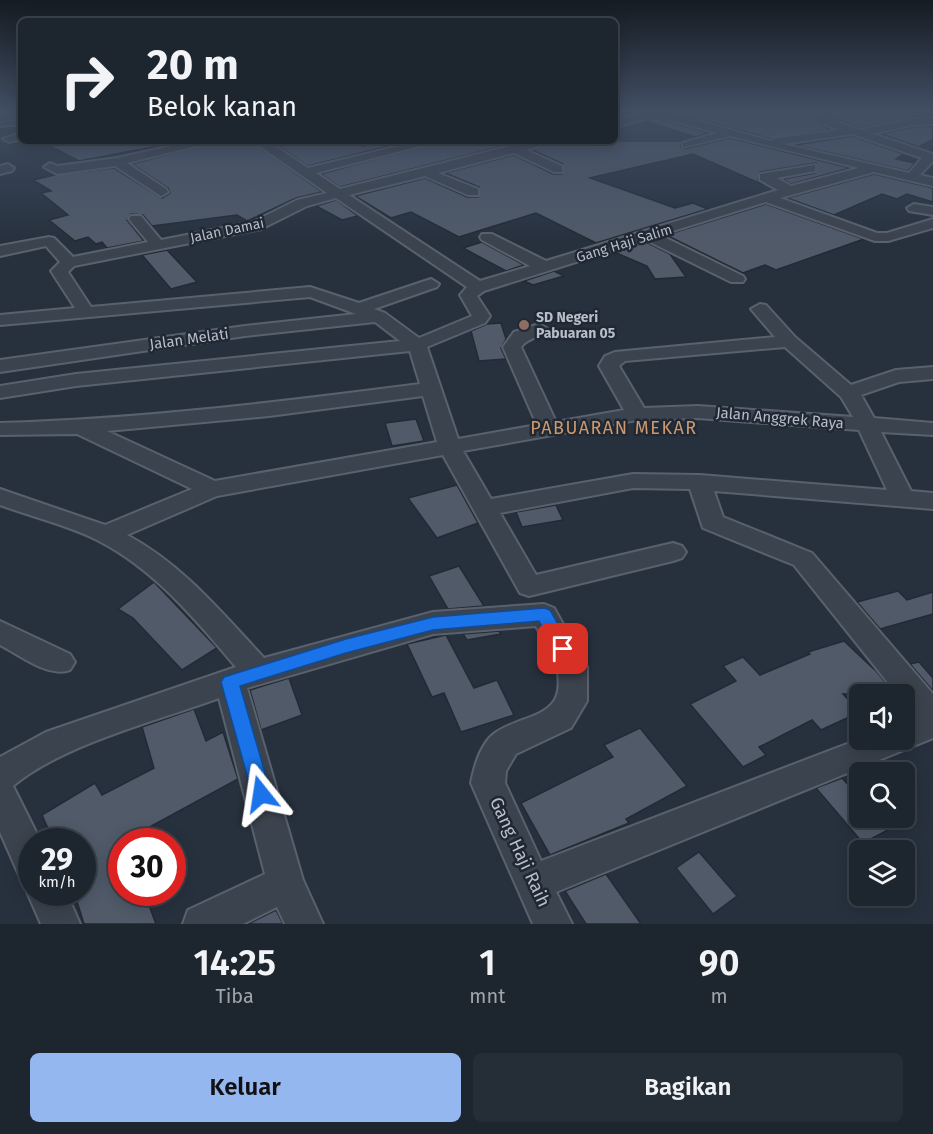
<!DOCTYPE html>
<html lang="id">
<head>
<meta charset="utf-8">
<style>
  :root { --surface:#1d252e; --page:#252d36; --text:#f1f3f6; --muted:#a0a5aa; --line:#3b424a; --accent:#95b7f0 }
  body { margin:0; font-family:"Fira Sans",sans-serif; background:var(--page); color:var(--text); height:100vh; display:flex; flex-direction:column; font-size:22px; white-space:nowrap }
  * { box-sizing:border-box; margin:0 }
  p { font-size:20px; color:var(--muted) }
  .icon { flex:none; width:33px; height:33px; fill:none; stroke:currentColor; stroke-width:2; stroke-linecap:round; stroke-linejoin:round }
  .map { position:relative; height:924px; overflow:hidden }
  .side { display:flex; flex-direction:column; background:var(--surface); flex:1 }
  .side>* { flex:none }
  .guide { position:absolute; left:18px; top:18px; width:600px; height:126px; border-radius:9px; box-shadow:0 3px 15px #0003,0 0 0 2px var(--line); background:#1d252e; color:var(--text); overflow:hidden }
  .controls { position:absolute; left:849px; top:684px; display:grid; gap:12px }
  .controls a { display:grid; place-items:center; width:66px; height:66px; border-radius:9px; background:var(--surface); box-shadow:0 3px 15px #0003,0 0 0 2px var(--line); font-size:30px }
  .speed { position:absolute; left:18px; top:828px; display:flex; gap:12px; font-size:30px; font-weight:700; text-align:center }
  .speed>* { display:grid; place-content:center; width:78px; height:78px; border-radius:50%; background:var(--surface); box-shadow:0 3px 15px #0003,0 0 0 2px var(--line); line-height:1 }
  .speed small { font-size:15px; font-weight:400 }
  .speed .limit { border:9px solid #d22; background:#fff; color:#111 }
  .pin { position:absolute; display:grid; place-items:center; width:51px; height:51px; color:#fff; margin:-26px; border-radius:12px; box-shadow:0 3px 9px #0006 }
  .me { position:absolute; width:66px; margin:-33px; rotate:345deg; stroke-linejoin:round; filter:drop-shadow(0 0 4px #0008) }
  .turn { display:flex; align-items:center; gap:21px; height:126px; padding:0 30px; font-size:27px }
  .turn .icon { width:78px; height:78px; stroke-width:2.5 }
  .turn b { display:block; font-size:42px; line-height:51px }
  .eta { display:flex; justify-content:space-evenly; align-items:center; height:102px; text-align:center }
  .eta b { font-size:36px; font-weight:600; line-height:42px }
  .cta { display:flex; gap:12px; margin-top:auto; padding:12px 30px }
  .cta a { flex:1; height:69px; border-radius:9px; background:var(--accent); color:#111; font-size:24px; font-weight:600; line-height:69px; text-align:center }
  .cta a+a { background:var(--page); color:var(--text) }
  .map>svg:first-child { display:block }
</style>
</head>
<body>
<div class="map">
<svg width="933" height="924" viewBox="0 0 933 924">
  <rect width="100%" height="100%" fill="#27313e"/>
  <g fill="#505a69" stroke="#222a35" stroke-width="1.5">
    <polygon points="671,111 815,111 813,117 816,123 830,129 771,139"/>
    <polygon points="829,111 914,111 932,116 911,117 861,128 828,116"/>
    <polygon points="656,118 709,133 695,137 645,121"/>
    <polygon points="933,126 933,139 919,147 881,134 911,127"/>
    <polygon points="852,136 904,154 896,159 915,163 908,171 795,145"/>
    <polygon points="730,138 850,168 791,184 783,179 815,173 816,163 760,172 758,180 764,185 693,154 590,178 675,208 693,203 708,209 596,243 536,213 459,237 411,212 391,218 355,196 425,178 467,197 478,197 479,187 445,173 514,155 553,174 562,174 563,164 532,150 557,141 682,141 681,147 684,149"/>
    <polygon points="40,141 184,141 79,161"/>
    <polygon points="218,141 251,141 322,192 296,198 247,221 237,215 152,226 143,215 131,214 127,220 144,241 107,248 102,242 96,244 88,237 75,241 49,220 68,215 41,193 51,191 33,180 54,175 114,168 162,198 170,193 168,188 132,164"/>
    <polygon points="271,141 354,141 364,147 373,141 409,141 308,166"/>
    <polygon points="441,141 523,141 340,187 321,174"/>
    <polygon points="874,174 933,188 933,202 907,194 897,199 882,194 834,215 787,198"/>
    <polygon points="336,200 358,216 342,220 316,206"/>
    <polygon points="766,204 864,239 776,270 765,265 743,273 666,235"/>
    <polygon points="482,242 524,265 506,271 463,248"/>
    <polygon points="646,242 670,254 686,277 655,279 647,266 614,252"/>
    <polygon points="167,250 197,282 171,289 142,255"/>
    <polygon points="554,271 564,276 533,285 524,281"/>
    <polygon points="501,323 506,339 501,348 506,359 479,361 471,331 487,324"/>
    <polygon points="416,419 424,441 392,446 385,423"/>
    <polygon points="457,485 478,523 437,538 408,498"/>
    <polygon points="556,505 563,520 522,527 516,512"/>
    <polygon points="459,566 484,606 448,609 429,576"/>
    <polygon points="154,582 217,648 182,670 133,618 118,609"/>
    <polygon points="898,591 907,600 933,592 933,614 880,629 857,602"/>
    <polygon points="499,631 501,634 467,640 463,634"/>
    <polygon points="446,635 474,688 497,680 514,715 461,732 444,693 432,697 407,644"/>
    <polygon points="844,641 877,672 895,694 843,694 860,712 821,730 812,720 759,747 766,755 743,767 690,704 736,681 723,666 743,657 760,675 810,654 808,652"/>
    <polygon points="919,662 933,678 933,691 910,664"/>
    <polygon points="289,678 302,715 261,730 250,690"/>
    <polygon points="194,709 206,741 223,732 238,779 122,842 122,892 144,892 156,924 84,924 74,892 82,892 82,842 54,842 42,815 95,783 102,795 154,768 142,727"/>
    <polygon points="640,728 687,786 626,819 629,823 550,855 521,803 613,757 604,745"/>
    <polygon points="842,778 860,798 860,818 911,818 863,843 816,788"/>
    <polygon points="699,852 737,896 713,914 676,868"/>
    <polygon points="606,874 641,924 586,924 565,891"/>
    <polygon points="276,910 283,924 248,924"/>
  </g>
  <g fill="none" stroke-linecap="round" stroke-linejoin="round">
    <g stroke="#59616c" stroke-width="4">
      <polygon id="lane" points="21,120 21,124 0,126 0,122"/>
    </g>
    <g stroke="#59616c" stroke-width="4">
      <g id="street">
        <path d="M647 111H663L771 141 776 138 839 130 818 122 815 118 817 111H827L826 118 861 130 911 119 933 118V124L911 125 873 134 933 154V161L920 175 933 178V186L874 172 780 198 877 233H887L933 219V228L888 241H875L766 202 660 235 743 276 745 279 743 282H731L646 240 484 291 477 296 490 316 485 323 427 347 458 439 537 425 503 347 514 332 539 324 548 329C541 338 528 337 521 347L556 422 624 410 599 366 605 356 615 352 775 337 751 309 760 304 766 305 795 337 851 385 896 370 933 367V379L899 382 861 395 874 418 933 423V435L881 432 911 491 933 493V509L714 491 723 517 812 553 933 694V738L556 892 572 924H533L471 783C474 767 481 743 495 733 525 712 568 720 557 668 555 654 542 638 536 626L433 634 247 688 303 880 323 924H285L277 907 243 924H183L188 910 265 874 219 698C157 721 63 744 13 786L41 842H32V880L19 875 0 832V757L46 732 236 667C196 620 155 570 99 541 69 525 32 517 0 505V489L105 525 192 489 77 434 0 435V423C141 419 280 402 420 384L410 351 76 386 0 398V386L76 374 400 341 375 322 245 336 0 372V360L245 326 356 314 310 297 0 325V315L75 308 51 271 60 262 46 246 0 256V246L49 237 54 238 73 257 148 242 129 219 131 216H141L161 240 253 222 297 200 327 193 253 141H267L308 168 419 141H439L316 173 340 189 514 145 535 141H555L526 150 562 166V172H554L514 153 438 173 478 189V195H468L425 176 349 195 480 281 530 266 482 240 480 237 482 234H492L546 261 778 190 760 180V174L815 165V171L777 178 791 186 859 168 730 136 683 147V143L717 133 656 116 615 127V121ZM852 134 922 158 909 173 783 144ZM336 198 467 287 460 295 472 316 419 338 385 313 374 309 437 287 439 284 431 279 359 303 310 287 91 307 68 272 74 266 261 229 307 206ZM785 347 841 397 853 417 698 406 644 408 619 366 625 361ZM423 396 437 442 215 481 107 431 269 416ZM698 418 859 430 887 490 700 475 633 474 491 499 463 451 637 420ZM443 455 520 593 529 596 673 561 682 558 686 552 682 546 673 543 536 575 500 513 633 488 690 489 703 528 794 565 897 694H904V704L915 717 904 721V740L860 739 541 861 505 783 506 771 516 754 571 728 587 701V667L554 608 544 604 433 612 264 658C222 613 182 564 127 535L217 496Z"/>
        <polygon points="21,112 21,118 0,122 0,116"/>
        <polygon points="21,133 21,139 9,142 3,139"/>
        <polygon points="195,141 216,141 127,163 166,189 168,192 161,196 115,166 57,174 44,167 50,163 58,166 117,158"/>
        <polygon points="356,141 370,141 371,142 365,145"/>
        <polygon points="8,164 14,168 12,171 0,174 0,166"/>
        <polygon points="914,204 933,207 933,215 909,211 907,208"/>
        <path d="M0 621 70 654 75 662 70 670C48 678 20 655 0 645Z"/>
        <polygon points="32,882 32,892 66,892 80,924 41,924 27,892"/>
      </g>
    </g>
    <use href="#lane" fill="#3b434e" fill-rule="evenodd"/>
    <use href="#street" fill="#3b434e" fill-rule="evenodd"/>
  </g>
  <linearGradient id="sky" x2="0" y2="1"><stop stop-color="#151b22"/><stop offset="0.46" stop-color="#414e63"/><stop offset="1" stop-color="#414e63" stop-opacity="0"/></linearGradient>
  <rect width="933" height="240" fill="url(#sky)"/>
  <polygon fill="#1a73e8" stroke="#114b97" stroke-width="1.5" points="544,608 550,610 569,644 571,649 569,654 556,654 539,621 433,630 346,653 240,686 271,794 268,800 261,803 254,800 221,682 224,677 346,639 433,617"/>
  <circle fill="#8d6e63" stroke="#202833" stroke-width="2" cx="524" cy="325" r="6"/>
  <g text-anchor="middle" stroke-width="5" stroke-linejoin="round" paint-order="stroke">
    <g font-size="14" fill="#b7bec9" stroke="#202833">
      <text transform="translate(227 230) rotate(-12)" y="5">Jalan Damai</text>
      <text transform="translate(624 243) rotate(-17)" y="5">Gang Haji Salim</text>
    </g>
    <g font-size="14" font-weight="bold" fill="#b7bec9" stroke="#202833" text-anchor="start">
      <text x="536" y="322">SD Negeri<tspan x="536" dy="16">Pabuaran 05</tspan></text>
    </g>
    <g font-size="15" fill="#b7bec9" stroke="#202833">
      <text transform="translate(189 339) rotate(-8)" y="5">Jalan Melati</text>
      <text transform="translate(780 418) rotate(5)" y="5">Jalan Anggrek Raya</text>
    </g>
    <g font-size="18" letter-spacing="1.5" fill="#cd986e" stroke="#202833">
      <text x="614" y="434">PABUARAN MEKAR</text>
    </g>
    <g font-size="18" fill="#b7bec9" stroke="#202833">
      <text transform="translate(520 852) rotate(65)" y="6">Gang Haji Raih</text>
    </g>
  </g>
</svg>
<div class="controls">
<a><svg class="icon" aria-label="sound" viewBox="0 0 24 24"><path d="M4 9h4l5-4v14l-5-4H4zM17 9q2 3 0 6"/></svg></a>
<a><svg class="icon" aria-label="search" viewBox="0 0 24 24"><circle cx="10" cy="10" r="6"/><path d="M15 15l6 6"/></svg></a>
<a><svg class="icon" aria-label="layers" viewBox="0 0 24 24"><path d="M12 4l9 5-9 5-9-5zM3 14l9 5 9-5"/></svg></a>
</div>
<div class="speed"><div>29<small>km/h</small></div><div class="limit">30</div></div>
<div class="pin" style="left:563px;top:649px;background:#d93025"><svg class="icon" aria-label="arrive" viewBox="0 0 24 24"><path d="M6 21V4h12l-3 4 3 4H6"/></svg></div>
<svg class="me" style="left:261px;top:794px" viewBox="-20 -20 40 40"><path d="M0-17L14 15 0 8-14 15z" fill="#1a73e8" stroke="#fff" stroke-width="4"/></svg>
<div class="guide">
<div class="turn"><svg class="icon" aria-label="right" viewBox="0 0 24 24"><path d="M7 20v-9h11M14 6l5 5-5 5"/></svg><div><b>20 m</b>Belok kanan</div></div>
</div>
</div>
<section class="side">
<div class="eta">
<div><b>14:25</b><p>Tiba</p></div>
<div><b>1</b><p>mnt</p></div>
<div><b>90</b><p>m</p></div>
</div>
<div class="cta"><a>Keluar</a><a>Bagikan</a></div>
</section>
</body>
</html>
